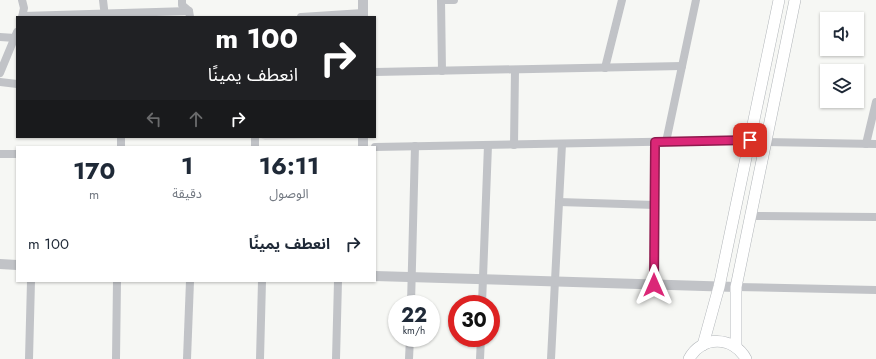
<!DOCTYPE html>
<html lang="ar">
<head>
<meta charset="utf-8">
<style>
  :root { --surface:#fff; --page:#f6f6f7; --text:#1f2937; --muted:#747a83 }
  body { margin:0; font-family:Jost,"Noto Sans Arabic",sans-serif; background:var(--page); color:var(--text); direction:rtl; height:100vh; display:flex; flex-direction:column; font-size:15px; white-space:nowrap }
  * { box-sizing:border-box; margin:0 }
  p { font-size:13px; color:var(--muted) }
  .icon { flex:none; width:22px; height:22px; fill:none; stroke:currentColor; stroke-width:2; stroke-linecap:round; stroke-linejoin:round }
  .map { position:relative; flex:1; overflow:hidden; direction:ltr }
  .drawer { position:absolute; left:16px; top:146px; width:360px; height:136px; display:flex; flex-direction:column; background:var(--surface); border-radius:0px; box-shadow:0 1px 3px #0004; direction:rtl }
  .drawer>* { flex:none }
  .guide { position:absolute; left:16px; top:16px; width:360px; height:122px; border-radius:0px; box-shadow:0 1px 3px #0004; direction:rtl; background:#202124; color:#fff; overflow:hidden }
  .fabs { position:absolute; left:820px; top:12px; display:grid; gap:8px }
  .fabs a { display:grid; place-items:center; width:44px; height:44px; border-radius:0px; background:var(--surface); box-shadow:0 1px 3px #0004; font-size:20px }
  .speed { position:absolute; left:388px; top:295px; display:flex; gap:8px; font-size:20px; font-weight:700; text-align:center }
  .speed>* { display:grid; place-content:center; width:52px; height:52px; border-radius:50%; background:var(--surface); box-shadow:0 1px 3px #0004; line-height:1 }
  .speed small { font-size:10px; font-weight:400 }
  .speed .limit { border:6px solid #d22; background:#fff; color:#111 }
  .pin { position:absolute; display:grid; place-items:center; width:34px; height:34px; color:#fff; margin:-17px; border-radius:8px; box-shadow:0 2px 6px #0006 }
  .me { position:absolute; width:44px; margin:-22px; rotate:0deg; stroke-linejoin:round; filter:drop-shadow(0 0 3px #0008) }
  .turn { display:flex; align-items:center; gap:14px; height:84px; padding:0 12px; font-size:18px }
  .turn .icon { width:52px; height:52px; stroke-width:2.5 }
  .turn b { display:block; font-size:28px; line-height:34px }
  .lanes { display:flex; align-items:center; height:38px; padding:0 12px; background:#0003; justify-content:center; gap:20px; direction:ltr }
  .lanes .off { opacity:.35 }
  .eta { display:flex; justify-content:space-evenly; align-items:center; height:68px; text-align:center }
  .eta b { font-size:24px; font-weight:700; line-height:28px }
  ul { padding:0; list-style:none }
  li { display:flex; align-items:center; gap:12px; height:60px; padding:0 12px }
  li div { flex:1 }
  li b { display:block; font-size:15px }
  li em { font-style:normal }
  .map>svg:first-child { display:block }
</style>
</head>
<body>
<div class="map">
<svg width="876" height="359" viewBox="0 0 876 359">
  <rect width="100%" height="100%" fill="#f6f7f4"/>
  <polygon fill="#e7e8e7" points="259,137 348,137 265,140"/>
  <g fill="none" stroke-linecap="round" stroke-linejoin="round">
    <g stroke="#b1b5b9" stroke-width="12">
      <g id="secondary">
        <polyline points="703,345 719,287 779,0"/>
        <polyline points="736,347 736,287 795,0"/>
        <path d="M689 359C701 335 734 336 746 359"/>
      </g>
    </g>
    <g stroke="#c1c3c7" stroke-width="8">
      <polyline points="22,0 24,8 22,17"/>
      <polyline points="103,0 105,17"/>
      <polyline points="182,0 182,5 189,11 190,17"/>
      <polyline points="441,0 442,71"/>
      <polyline points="441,0 454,0"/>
      <polyline points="23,16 189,11"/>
      <polyline points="301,17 363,13"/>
      <polyline points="0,37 15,38"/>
      <polyline points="605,68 622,0"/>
      <polyline points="375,72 682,66"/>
      <polyline points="0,73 17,32"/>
      <polyline points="0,82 17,84"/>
      <polyline points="255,137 255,147"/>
      <polyline points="666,142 696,0"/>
      <polyline points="765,142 876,144"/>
      <polyline points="866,144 876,102"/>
      <polyline points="514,145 515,70"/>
      <polyline points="121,147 121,137"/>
      <polyline points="375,147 750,140"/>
      <polyline points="0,154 17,154"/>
      <polyline points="559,202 655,205"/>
      <polyline points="749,216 876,217"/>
      <polyline points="654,285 655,142"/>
      <polyline points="736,287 876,290"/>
      <polyline points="411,304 415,146"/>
      <polyline points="482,304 488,145"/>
      <polyline points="29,359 31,281"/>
      <polyline points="116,359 117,281"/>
      <polyline points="187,359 190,281"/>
      <polyline points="260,359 262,281"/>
      <polyline points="336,359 338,281"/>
      <polyline points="409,359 410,338"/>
      <polyline points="480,359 481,338"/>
      <polyline points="551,359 562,144"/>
    </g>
    <g stroke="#c1c3c7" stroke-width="10">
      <polyline points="363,0 363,17"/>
      <polyline points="363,137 363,147"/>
      <polyline points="0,264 17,265"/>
      <polyline points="375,276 736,287"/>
    </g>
    <use href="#secondary" stroke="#fff" stroke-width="11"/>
  </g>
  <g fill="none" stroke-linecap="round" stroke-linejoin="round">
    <g stroke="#8e194d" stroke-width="10">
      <polyline id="route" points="654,285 655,142 750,140"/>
    </g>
    <use href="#route" stroke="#db2777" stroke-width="7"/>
  </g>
</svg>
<div class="fabs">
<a><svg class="icon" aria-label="sound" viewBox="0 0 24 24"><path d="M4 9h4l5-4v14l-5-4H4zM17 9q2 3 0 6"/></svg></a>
<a><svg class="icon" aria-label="layers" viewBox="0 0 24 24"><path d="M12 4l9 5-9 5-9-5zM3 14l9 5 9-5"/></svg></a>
</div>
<div class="speed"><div>22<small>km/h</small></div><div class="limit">30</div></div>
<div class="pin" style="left:750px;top:140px;background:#d93025"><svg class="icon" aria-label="arrive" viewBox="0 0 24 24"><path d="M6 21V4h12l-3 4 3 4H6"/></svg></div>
<svg class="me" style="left:654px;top:285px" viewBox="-20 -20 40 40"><path d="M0-17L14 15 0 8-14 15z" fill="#db2777" stroke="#fff" stroke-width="4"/></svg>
<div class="guide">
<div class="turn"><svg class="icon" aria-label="right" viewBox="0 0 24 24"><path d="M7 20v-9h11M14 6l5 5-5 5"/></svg><div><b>100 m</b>انعطف يمينًا</div></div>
<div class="lanes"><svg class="icon off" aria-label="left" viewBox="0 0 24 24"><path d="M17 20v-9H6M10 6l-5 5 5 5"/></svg><svg class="icon off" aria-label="ahead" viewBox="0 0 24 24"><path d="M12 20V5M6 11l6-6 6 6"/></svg><svg class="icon" aria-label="right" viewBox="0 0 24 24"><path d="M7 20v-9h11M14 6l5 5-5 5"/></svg></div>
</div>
<section class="drawer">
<div class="eta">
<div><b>16:11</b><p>الوصول</p></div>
<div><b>1</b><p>دقيقة</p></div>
<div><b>170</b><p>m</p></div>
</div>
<ul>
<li><svg class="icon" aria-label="right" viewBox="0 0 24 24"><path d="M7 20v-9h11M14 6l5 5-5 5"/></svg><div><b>انعطف يمينًا</b></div><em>100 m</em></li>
</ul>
</section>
</div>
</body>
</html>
